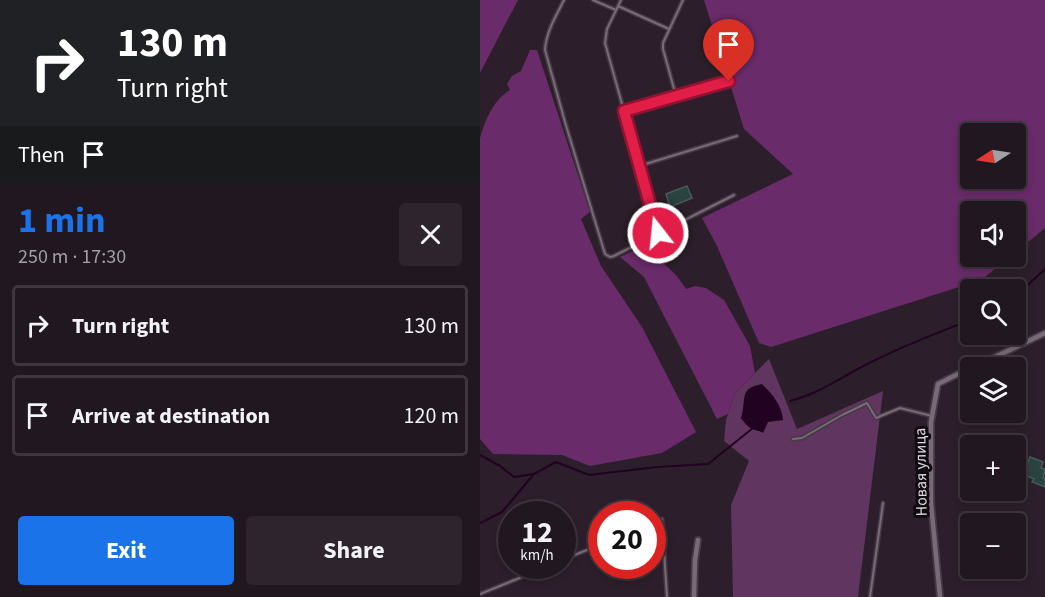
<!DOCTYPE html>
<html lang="en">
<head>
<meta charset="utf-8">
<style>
  :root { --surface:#211720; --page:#2d242d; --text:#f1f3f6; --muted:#a29fa5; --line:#3e363e; --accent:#1a73e8 }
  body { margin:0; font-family:"Source Sans 3",sans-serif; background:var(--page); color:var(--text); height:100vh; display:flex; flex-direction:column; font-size:22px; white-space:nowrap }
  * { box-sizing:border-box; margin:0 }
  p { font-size:20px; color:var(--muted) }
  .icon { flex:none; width:33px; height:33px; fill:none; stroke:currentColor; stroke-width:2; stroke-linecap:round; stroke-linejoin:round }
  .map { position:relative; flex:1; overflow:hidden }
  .panel { display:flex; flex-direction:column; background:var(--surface); width:480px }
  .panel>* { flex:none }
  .top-card { background:#202124; color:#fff; overflow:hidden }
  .needle { width:39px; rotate:258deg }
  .fabs { position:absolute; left:480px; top:123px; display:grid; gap:12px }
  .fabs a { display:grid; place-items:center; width:66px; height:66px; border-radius:6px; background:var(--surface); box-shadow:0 3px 9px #0003,0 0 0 2px var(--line); font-size:30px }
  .speed { position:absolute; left:18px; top:501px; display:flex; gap:12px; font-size:30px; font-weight:700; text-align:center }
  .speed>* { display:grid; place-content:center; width:78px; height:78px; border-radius:50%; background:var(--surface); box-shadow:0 3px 9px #0003,0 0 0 2px var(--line); line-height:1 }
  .speed small { font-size:15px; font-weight:400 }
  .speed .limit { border:9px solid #d22; background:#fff; color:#111 }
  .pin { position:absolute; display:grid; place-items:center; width:51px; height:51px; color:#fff; margin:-62px -26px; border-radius:50% 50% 50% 0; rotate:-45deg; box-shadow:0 0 6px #0007 }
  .pin .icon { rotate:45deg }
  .me { position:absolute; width:66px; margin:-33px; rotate:344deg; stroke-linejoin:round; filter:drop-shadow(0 0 4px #0008) }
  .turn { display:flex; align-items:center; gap:21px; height:126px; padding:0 18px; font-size:27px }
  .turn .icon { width:78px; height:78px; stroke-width:2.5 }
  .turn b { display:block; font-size:42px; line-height:51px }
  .then { display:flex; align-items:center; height:57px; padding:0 18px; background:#0003; gap:12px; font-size:22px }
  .round { display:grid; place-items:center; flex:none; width:63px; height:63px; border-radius:6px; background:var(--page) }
  .headline { display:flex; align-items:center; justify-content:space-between; height:102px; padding:0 18px }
  h1 { font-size:36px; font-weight:700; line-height:45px; color:var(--accent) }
  .primary-button { display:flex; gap:12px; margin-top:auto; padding:12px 18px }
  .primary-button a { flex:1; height:69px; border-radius:6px; background:var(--accent); color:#fff; font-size:24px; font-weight:700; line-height:69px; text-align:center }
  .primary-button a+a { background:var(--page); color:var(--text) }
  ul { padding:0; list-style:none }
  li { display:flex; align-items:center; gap:18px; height:81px; margin:0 12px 9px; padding:0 6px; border:3px solid var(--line); border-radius:6px }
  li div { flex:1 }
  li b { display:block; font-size:22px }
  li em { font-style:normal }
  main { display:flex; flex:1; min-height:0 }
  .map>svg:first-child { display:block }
</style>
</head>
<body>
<main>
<section class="panel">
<div class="top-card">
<div class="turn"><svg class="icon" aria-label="right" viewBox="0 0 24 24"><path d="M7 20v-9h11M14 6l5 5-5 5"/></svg><div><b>130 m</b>Turn right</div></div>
<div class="then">Then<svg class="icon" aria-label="arrive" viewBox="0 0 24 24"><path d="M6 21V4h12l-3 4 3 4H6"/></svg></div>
</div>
<div class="headline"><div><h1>1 min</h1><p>250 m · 17:30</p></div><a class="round"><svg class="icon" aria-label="close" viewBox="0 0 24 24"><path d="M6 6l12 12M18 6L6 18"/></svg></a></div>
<ul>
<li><svg class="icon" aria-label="right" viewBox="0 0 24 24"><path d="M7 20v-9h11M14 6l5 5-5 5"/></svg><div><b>Turn right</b></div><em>130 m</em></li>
<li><svg class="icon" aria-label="arrive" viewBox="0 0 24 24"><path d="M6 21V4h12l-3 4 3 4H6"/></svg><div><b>Arrive at destination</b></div><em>120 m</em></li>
</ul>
<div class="primary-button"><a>Exit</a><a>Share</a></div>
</section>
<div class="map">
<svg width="565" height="597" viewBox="0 0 565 597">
  <rect width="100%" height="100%" fill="#2c1f2b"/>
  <polygon fill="#603560" points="289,359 317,429 403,391 378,597 253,597 251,505 269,461 244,441 246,420 255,393"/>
  <g fill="#692b69" fill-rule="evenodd">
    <polygon points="0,0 38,0 0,73"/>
    <path d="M224 0H565V228L536 252V212H490V256L530 257 501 280 291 347 279 343 237 246 222 218 313 174 264 129ZM490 134H536V178H490Z"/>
    <path d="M50 50H57L110 212 101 219 121 266 162 327 216 432 182 453 110 466 82 455 13 454 0 439V138C5 120 14 99 30 90L27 84 32 76 41 71Z"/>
    <path d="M176 240C173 257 183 262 194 273 198 277 202 283 206 289L215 286 226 288 244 300 270 346 275 373 255 393 248 414 237 419 164 277 140 257Z"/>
  </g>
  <path fill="#210221" d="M282 384C292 394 302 405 303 420L288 422 283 433C279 430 276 431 272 429 268 427 263 421 261 418 267 398 258 389 282 384Z"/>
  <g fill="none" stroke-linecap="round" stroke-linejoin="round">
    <g stroke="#210221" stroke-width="2">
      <polyline points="536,296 565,269"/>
      <path d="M310 401C334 395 354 382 376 370 413 350 452 335 490 320"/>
      <polyline points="0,455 20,466 34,477 54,474"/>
      <polyline points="0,523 22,512 54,474 76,462 109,475 177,467 228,464 273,428"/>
    </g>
  </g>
  <g fill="#2a4240" stroke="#445c5a" stroke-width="1.5">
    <polygon points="207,186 212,198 190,207 186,194"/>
    <polygon points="550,457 563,462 561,468 565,469 563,478 565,478 565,487 552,482 554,479 543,474"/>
  </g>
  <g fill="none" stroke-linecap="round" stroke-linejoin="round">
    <g stroke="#453a44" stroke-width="5">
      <g id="lane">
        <path d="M84 0C76 16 66 32 65 50L85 122 125 254 130 257 134 256 254 195"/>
        <polyline points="113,0 136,10"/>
        <polyline points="141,0 127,29 125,43 178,233"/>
        <polyline points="138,6 189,29"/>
        <polyline points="196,96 183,49 183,43 203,0"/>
        <polyline points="144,111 249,81"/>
        <polyline points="159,166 257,136"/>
        <polyline points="313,439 322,438 362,415 387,403 396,418 420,408 452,416"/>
        <polyline points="172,523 182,519 187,597"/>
        <polyline points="82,560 122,544"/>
        <polyline points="0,594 69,566"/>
        <polyline points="390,597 403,503"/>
      </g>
    </g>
    <g stroke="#453a44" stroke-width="8">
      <g id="street">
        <polyline points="492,368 565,333"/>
        <polyline points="214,597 215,560 218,540"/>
        <polyline points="460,597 451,503 451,422 458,384 490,368"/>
      </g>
    </g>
    <use href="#lane" stroke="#7a6a79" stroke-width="2"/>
    <use href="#street" stroke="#7a6a79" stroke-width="4.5"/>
  </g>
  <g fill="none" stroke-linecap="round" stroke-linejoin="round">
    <g stroke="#92132f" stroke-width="15">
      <polyline id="route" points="178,233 144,111 249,81"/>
    </g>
    <use href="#route" stroke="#e11d48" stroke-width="10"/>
  </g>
  <g text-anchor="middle" stroke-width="6" stroke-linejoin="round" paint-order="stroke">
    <g font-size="16" fill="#e0d7e0" stroke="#100b10">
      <text transform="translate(440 472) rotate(-91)" y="6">Новая улица</text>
    </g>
  </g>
</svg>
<div class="fabs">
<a><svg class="needle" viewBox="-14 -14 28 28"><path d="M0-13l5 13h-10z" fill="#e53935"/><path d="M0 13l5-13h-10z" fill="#a29fa5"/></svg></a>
<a><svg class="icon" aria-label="sound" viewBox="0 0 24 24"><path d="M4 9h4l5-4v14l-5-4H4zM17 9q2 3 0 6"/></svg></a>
<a><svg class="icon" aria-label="search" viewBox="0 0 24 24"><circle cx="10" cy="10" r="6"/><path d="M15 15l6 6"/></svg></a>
<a><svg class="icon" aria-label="layers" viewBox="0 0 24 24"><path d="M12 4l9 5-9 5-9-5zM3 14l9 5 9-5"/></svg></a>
<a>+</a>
<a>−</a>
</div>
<div class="speed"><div>12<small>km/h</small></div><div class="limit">20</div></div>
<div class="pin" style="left:249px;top:81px;background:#d93025"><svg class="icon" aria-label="arrive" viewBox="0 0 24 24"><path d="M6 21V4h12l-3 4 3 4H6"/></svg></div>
<svg class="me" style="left:178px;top:233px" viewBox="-20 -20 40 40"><circle r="17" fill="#e11d48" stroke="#fff" stroke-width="3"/><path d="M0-11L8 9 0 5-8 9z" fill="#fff"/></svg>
</div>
</main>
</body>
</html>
